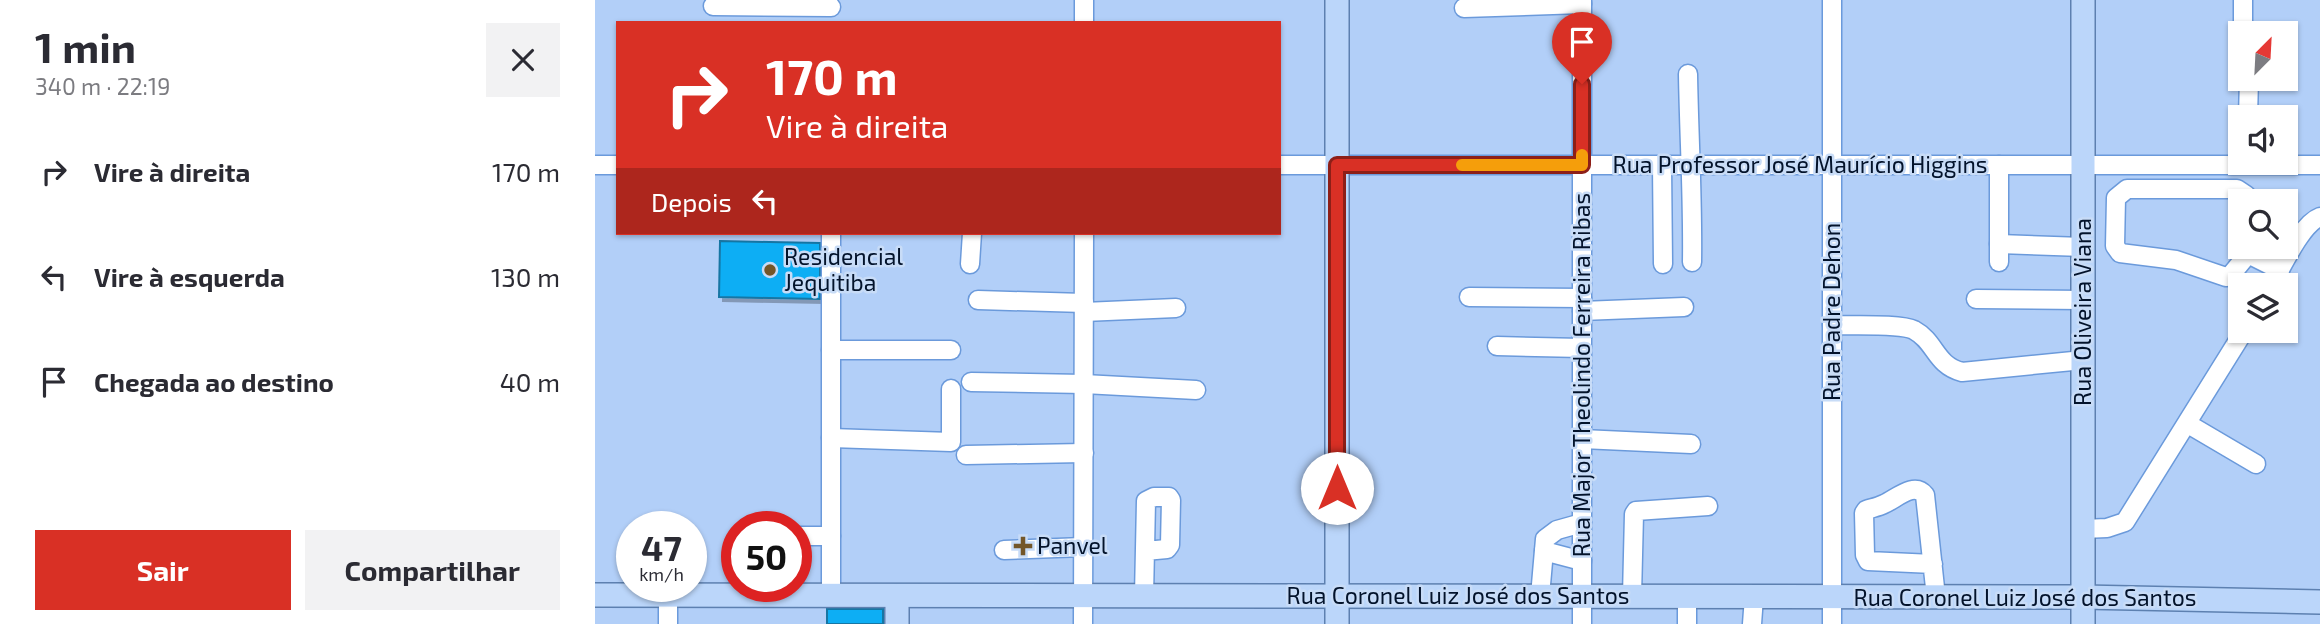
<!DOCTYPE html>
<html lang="pt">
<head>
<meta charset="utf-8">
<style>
  :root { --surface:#fff; --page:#f2f2f3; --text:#2b2b33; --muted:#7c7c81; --accent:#d93025 }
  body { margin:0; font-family:"Exo 2",sans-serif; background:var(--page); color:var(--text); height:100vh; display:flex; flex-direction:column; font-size:26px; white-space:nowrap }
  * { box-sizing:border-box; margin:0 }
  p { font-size:23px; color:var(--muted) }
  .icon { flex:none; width:38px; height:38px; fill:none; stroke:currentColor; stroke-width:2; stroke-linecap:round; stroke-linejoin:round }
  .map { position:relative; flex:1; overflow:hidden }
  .sheet { display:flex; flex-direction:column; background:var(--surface); width:595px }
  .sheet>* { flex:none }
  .guide { position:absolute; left:21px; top:21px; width:665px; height:214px; border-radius:0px; box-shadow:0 2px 5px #0004; background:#d93025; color:#fff; overflow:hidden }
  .needle { width:46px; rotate:24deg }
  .controls { position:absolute; left:1633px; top:21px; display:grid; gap:14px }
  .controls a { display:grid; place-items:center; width:70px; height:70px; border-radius:0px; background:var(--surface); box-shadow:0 2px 5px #0004; font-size:35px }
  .speed { position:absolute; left:21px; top:511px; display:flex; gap:14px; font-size:35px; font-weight:700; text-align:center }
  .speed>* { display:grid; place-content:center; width:91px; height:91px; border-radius:50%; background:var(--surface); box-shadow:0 2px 5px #0004; line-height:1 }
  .speed small { font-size:18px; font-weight:400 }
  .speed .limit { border:10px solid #d22; background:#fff; color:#111 }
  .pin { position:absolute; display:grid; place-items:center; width:60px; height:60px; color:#fff; margin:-72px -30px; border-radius:50% 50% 50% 0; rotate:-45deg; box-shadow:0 0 7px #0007 }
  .pin .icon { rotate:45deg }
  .me { position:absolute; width:77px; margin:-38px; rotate:0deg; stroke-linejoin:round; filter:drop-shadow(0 0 5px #0008) }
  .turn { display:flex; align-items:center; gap:24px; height:147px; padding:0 35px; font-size:32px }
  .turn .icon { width:91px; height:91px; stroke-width:2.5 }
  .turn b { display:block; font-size:49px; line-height:60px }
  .then { display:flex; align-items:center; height:66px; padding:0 35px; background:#0003; gap:14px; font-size:26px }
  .round { display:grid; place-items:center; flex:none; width:74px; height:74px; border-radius:0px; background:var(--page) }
  .headline { display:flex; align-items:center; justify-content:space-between; height:119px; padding:0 35px }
  h1 { font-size:42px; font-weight:700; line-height:52px }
  .action { display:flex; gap:14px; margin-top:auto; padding:14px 35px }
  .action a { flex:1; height:80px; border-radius:0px; background:var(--accent); color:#fff; font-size:28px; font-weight:700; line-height:80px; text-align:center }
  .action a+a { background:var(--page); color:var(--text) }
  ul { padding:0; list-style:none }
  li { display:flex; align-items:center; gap:21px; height:105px; padding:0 35px }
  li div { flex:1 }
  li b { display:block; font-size:26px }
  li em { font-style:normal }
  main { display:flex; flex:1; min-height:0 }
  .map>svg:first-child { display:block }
</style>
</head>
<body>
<main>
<section class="sheet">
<div class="headline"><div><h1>1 min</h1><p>340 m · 22:19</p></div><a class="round"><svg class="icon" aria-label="close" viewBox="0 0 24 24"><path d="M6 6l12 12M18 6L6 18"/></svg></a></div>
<ul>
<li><svg class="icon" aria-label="right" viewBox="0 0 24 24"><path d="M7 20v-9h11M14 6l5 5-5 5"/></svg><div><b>Vire à direita</b></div><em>170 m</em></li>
<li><svg class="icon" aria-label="left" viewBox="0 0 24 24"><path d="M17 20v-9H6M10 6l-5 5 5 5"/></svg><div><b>Vire à esquerda</b></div><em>130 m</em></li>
<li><svg class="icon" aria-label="arrive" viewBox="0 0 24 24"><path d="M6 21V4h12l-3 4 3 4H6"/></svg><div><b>Chegada ao destino</b></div><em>40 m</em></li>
</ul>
<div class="action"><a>Sair</a><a>Compartilhar</a></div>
</section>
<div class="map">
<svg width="1725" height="624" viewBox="0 0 1725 624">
  <defs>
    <filter id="shadow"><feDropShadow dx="4" dy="4" stdDeviation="0" flood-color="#0004"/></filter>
  </defs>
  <rect width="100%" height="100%" fill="#b2cff8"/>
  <g fill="#09aef4" stroke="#1876a4" stroke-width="2" filter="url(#shadow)">
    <polygon points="125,241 225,243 225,299 124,297"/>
    <rect x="232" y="609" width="56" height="15"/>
  </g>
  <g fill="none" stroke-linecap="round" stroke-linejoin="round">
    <g stroke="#6b9adb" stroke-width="21">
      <g id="minor">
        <polyline points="489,0 489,23"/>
        <polyline points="987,0 987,624"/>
        <polyline points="1648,0 1648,25"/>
        <polyline points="118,6 236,7"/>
        <polyline points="869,8 987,4"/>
        <path d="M1093 74C1094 137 1098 199 1097 262"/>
        <polyline points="1653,117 1654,79"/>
        <polyline points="0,165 23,165"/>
        <polyline points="684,165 1725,165"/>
        <polyline points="1067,165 1068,264"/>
        <polyline points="1404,165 1404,262"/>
        <polyline points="1404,244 1488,247"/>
        <polyline points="1654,247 1653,254 1635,276 1631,277 1581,260 1525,253 1520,246 1521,198 1532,189 1642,189 1651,195 1656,201"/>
        <polyline points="1653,254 1685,270"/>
        <polyline points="375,264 377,233"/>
        <path d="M1676 285C1687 268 1706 224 1725 217"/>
        <polyline points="874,297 987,298"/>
        <polyline points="1381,299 1488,300"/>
        <polyline points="383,300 489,303"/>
        <polyline points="987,311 1089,307"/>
        <polyline points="489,312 581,308"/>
        <path d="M1237 325C1255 326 1305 323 1319 330 1341 342 1340 365 1367 372L1488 360"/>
        <polyline points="902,346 987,348"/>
        <polyline points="236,350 356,350"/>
        <polyline points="376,382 489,384 601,390"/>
        <polyline points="1593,424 1661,464"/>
        <polyline points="236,438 356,442 356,389"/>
        <polyline points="987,439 1096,444"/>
        <polyline points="371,455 489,453"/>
        <polyline points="1488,529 1512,528 1530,522 1649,331"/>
        <polyline points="201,536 236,536"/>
        <polyline points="409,550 489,547"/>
        <polyline points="949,551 987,561"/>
        <path d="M1338 564 1273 561 1270 555 1269 513 1271 510C1277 508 1283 507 1289 504 1301 499 1319 481 1330 495L1341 597"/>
        <polyline points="73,595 73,624"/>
        <polyline points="236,596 236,233"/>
        <polyline points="549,596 551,501 559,497 574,497 576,500 575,545 572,549 550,551"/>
        <polyline points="945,596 950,539 962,530 987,523"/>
        <polyline points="1037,596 1039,514 1041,511 1113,506"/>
        <polyline points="488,624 489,233"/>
        <polyline points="1092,624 1092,597"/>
        <polyline points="1157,624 1159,597"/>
        <polyline points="1237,624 1237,0"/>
      </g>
    </g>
    <g stroke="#5d80b0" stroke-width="26">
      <g id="major">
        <polyline points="742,0 742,624"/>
        <polyline points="0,595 1488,597 1725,602"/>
        <polyline points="302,624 302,596"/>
        <polyline points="1488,624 1488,0"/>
      </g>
    </g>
    <use href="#minor" stroke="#fff" stroke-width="18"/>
    <use href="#major" stroke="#bbd6fa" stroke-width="23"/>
  </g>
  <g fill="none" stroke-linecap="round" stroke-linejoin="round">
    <g stroke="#8d1f18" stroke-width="18">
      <polyline id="route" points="742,488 742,165 987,165 987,84"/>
    </g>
    <use href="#route" stroke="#d93025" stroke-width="12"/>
    <polyline stroke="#f59e0b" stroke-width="12" points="867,165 987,165 987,155"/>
  </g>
  <g fill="#735629" stroke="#c8dcf7" stroke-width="2.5">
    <circle cx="175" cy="270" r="7"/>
    <path d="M424.5 535.5h7v7h7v7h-7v7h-7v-7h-7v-7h7z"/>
  </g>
  <g text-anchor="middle" stroke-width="5" stroke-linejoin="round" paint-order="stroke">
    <g font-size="23" fill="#03132b" stroke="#c8dcf7">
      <text x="1205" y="173">Rua Professor José Maurício Higgins</text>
      <text transform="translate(1237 312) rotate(-90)" y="8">Rua Padre Dehon</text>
      <text transform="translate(1488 312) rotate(-90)" y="8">Rua Oliveira Viana</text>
      <text transform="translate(987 375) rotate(-90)" y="8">Rua Major Theolindo Ferreira Ribas</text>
      <text x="863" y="604">Rua Coronel Luiz José dos Santos</text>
      <text x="1430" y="606">Rua Coronel Luiz José dos Santos</text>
    </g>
    <g font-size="23" fill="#03132b" stroke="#c8dcf7" text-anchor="start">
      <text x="189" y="265">Residencial<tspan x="189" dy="26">Jequitiba</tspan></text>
      <text x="442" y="554">Panvel</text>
    </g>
  </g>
</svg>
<div class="controls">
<a><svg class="needle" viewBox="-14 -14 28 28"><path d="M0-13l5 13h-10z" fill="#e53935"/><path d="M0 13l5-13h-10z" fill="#7c7c81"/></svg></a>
<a><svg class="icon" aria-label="sound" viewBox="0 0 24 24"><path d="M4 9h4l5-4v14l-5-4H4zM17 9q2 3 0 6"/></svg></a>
<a><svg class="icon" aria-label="search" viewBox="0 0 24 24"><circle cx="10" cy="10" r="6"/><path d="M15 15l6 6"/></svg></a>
<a><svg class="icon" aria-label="layers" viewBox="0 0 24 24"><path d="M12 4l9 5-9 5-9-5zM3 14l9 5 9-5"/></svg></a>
</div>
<div class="speed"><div>47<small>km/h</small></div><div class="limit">50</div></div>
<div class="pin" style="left:987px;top:84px;background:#d93025"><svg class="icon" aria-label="arrive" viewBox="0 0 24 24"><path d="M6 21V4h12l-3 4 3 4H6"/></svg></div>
<svg class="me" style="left:742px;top:488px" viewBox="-20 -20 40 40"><circle r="19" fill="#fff"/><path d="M0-13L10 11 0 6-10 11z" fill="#d93025"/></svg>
<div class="guide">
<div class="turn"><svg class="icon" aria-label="right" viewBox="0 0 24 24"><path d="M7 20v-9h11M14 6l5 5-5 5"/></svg><div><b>170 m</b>Vire à direita</div></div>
<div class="then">Depois<svg class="icon" aria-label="left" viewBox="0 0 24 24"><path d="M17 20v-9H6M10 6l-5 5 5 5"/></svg></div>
</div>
</div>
</main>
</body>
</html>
